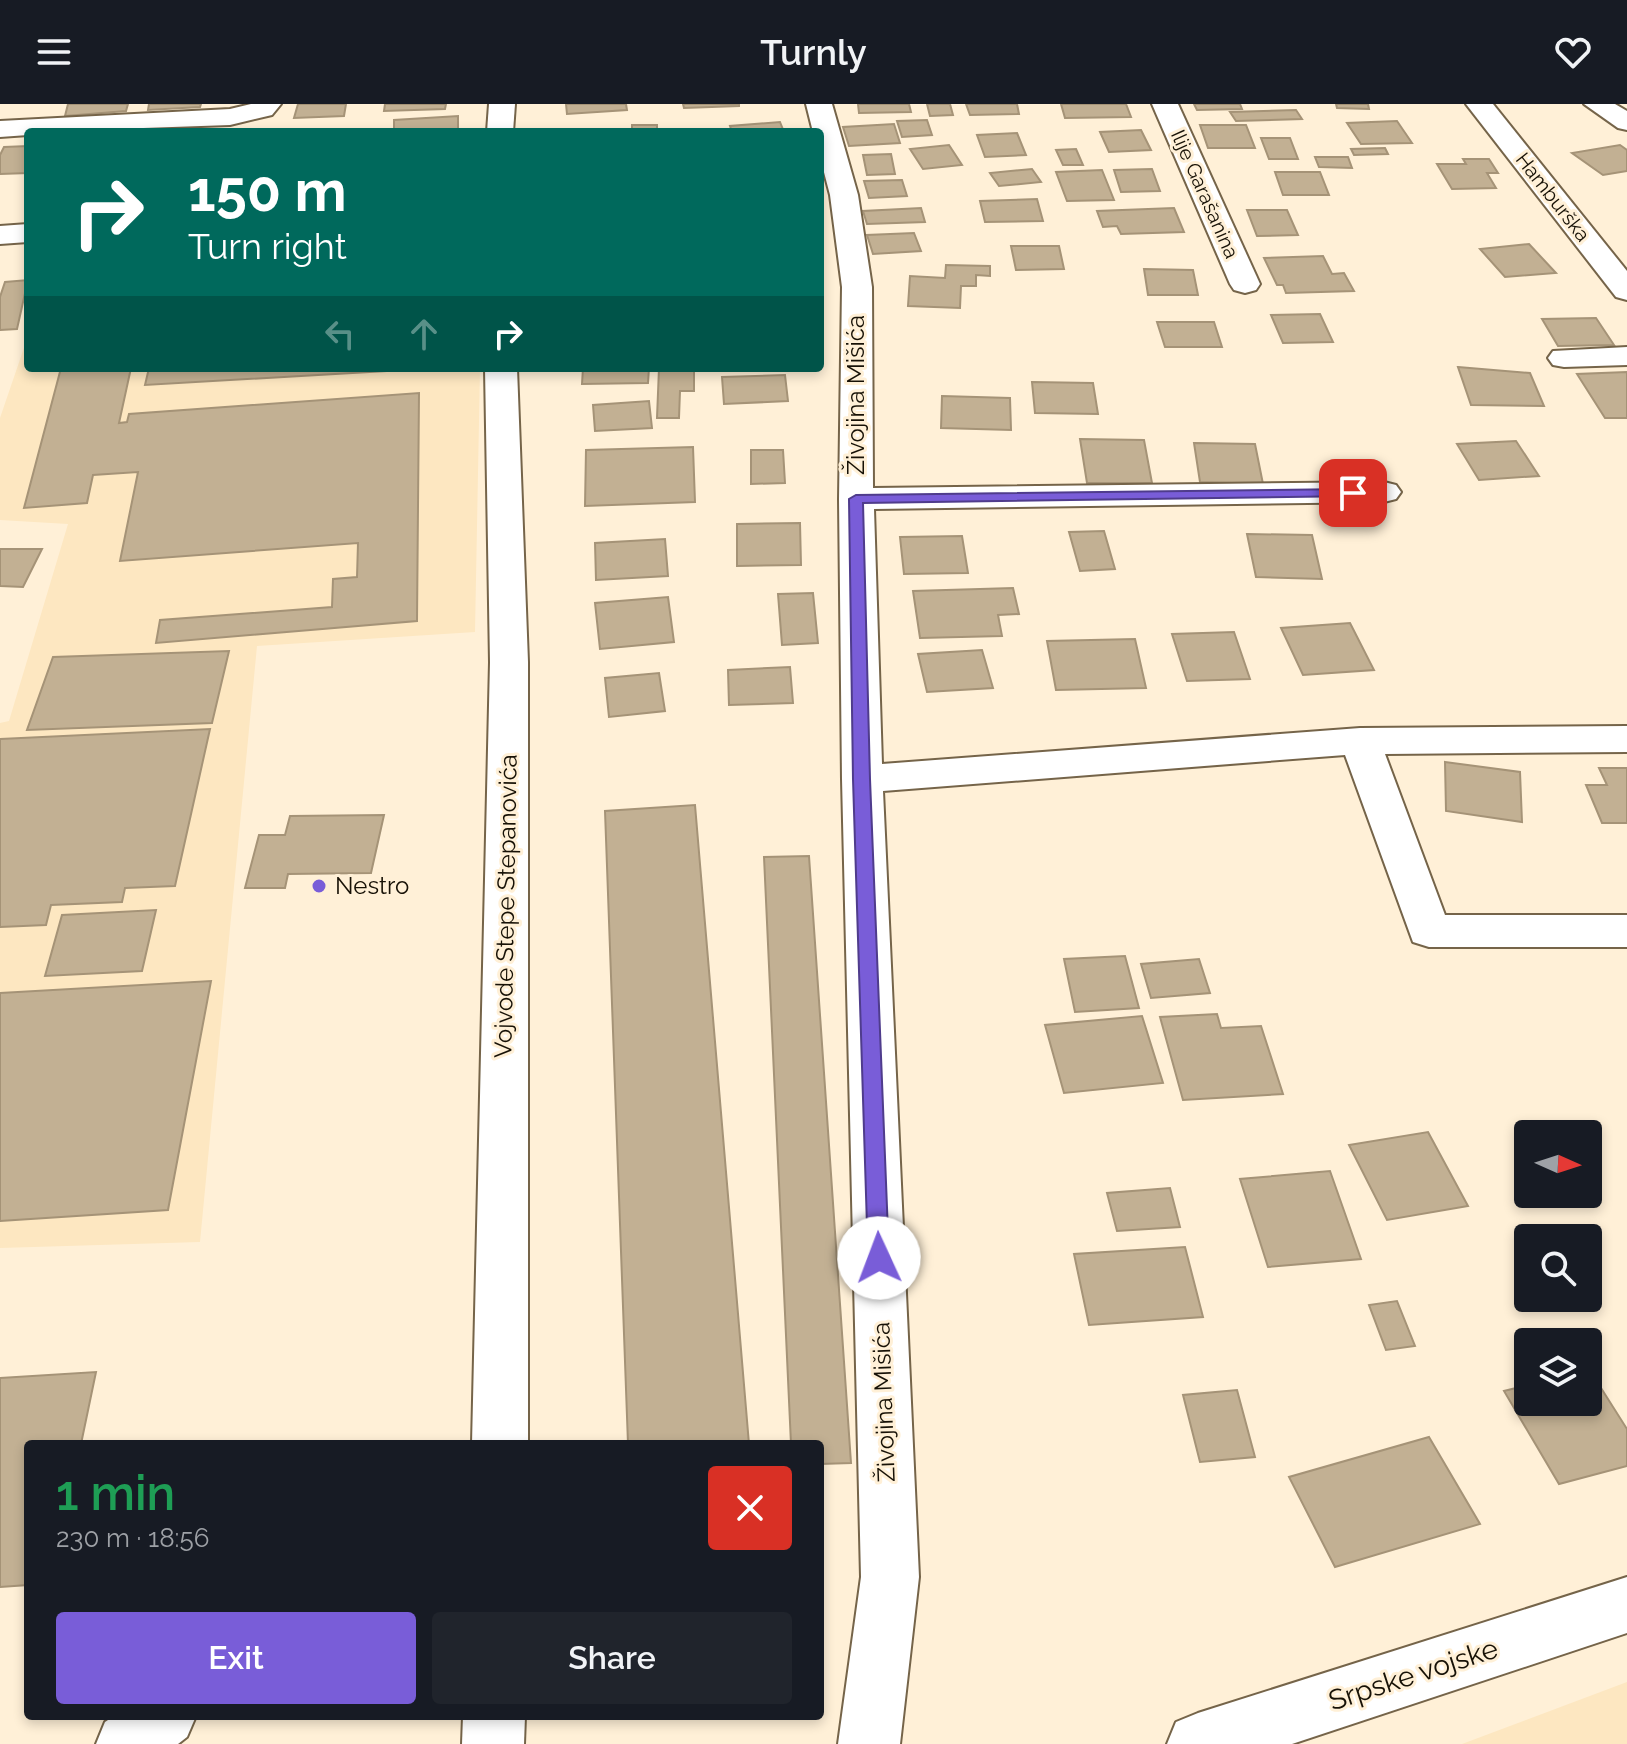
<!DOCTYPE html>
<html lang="en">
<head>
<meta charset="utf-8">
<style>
  :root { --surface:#171b24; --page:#20242c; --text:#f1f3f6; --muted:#9ea1a6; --accent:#795dd8 }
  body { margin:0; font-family:Raleway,sans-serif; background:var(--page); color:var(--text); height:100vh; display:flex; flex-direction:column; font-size:30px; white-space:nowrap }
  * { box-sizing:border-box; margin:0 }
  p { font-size:26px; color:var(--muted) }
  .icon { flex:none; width:44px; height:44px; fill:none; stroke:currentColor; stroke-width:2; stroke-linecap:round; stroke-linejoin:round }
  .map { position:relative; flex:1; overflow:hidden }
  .sheet { position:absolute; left:24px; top:1336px; width:800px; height:280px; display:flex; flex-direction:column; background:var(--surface); border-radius:8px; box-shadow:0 4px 12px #0003 }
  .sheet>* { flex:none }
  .banner { position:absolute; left:24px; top:24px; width:800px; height:244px; border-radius:8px; box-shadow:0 4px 12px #0003; background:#00695c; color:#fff; overflow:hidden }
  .needle { width:52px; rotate:93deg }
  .buttons { position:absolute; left:1514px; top:1016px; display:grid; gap:16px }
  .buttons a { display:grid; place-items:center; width:88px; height:88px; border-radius:8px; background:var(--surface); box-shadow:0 4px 12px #0003; font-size:40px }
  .pin { position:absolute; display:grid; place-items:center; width:68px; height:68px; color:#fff; margin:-34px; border-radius:16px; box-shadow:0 4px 12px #0006 }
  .me { position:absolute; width:88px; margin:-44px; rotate:358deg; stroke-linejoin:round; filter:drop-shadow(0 0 6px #0008) }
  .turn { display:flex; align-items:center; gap:28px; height:168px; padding:0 32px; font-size:36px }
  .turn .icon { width:104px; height:104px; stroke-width:2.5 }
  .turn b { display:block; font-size:56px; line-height:68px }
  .lanes { display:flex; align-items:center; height:76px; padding:0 32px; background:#0003; justify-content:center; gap:40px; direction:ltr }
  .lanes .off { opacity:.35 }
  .round { display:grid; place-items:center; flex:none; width:84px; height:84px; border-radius:8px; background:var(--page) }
  .summary { display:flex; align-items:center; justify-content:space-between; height:136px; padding:0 32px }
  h1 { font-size:48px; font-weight:600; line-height:60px; color:#1e9e55 }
  .cta { display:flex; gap:16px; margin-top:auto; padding:16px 32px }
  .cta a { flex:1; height:92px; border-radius:8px; background:var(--accent); color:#fff; font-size:32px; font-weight:600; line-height:92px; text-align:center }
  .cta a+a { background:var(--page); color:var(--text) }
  header { display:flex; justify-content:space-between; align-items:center; height:104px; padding:0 32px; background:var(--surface); font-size:36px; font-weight:600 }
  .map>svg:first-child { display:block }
</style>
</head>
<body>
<header><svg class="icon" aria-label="menu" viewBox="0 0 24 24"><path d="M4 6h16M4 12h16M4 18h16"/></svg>Turnly<svg class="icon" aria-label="heart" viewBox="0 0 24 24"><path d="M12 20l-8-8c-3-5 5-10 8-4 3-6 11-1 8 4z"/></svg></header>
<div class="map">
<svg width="1627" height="1640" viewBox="0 0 1627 1640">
  <rect width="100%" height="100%" fill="#fff0d7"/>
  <g fill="#fde7c1">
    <polygon points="28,232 28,264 480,264 475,528 257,542 200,1138 0,1144 0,619 9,617 68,420 0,416 0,314"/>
    <polygon points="1627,1578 1627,1640 1462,1640"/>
  </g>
  <g fill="#c2b093" stroke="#a59377" stroke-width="2">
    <polygon points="68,0 128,0 126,7 65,12"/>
    <polygon points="149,0 201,0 200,3 148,6"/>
    <polygon points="298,0 346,0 344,12 294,14"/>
    <polygon points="385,0 446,0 445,5 384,7"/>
    <polygon points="566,0 626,0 627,6 567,10"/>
    <polygon points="683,0 739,0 739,2 684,4"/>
    <polygon points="858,0 909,0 911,8 859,9"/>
    <polygon points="927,0 950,0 953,11 930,12"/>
    <polygon points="966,0 1017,0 1019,10 970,11"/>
    <polygon points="1061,0 1126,0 1131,13 1065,14"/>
    <polygon points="1194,0 1240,0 1242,5 1197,6"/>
    <polygon points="1336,0 1368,0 1369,5 1337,4"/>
    <polygon points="1296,6 1302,15 1236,17 1230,8"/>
    <polygon points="458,12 458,28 394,28 394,16"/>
    <polygon points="927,16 932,31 902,33 897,17"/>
    <polygon points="1397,17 1412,39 1361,40 1347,19"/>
    <polygon points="780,18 784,28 732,28 730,22"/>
    <polygon points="894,20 900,39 849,42 843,23"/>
    <rect x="632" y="21" width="25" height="7"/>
    <polygon points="1200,21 1246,21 1255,44 1208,44"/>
    <polygon points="1141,26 1151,46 1109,48 1100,28"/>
    <polygon points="1017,29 1026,51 985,53 977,31"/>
    <polygon points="1261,34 1290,34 1298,55 1269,55"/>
    <polygon points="949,41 962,61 923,65 910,45"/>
    <polygon points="1620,41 1627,46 1627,67 1603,71 1572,49"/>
    <polygon points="28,42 28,69 0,70 0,51 4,43"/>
    <polygon points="1385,44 1388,50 1354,51 1351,45"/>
    <polygon points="1076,45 1083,61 1063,61 1056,46"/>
    <polygon points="891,50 895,70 867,71 863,51"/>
    <polygon points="1315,53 1348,53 1352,64 1319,63"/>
    <polygon points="1463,55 1489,55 1498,69 1487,69 1496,84 1452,85 1437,60 1466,60"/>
    <polygon points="1032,65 1041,78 999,82 990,69"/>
    <polygon points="1152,65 1160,87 1121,88 1114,66"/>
    <polygon points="1102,66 1114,96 1067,97 1056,68"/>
    <polygon points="1275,68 1320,68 1329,91 1283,91"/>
    <polygon points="902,76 907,92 869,94 864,77"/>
    <polygon points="1037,95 1043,117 985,118 980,97"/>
    <polygon points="921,104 925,118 867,120 863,107"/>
    <polygon points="1174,104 1184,128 1121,130 1117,122 1103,123 1097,107"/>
    <polygon points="1247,106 1287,106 1298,131 1257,132"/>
    <polygon points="914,129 921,147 873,150 867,131"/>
    <polygon points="1529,140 1556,169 1505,173 1480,145"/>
    <polygon points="1011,142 1059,142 1064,165 1016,166"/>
    <polygon points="1323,152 1332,170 1344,169 1354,187 1286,189 1283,181 1277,181 1264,154"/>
    <polygon points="946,161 990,162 990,172 976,171 976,182 961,182 960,204 908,202 910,172 945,174"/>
    <polygon points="1144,165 1193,166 1198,191 1148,191"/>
    <polygon points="28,176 17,225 0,226 0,193 5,178"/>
    <polygon points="1320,210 1333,238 1283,239 1271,211"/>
    <polygon points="1596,214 1614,241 1558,242 1542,215"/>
    <polygon points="1157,218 1214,218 1222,243 1165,243"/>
    <polygon points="1458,263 1530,269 1544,302 1471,301"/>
    <polygon points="61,264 131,264 119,319 127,318 129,310 419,289 417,517 156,539 160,516 332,503 333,475 357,473 358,439 120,457 138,368 93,371 87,399 24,404"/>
    <polygon points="149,264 386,264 386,267 145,281"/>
    <polygon points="583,264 649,264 648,279 582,280"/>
    <polygon points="659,264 694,264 694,287 680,287 679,314 657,314"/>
    <polygon points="1627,268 1627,314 1605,314 1577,270"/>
    <polygon points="785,271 788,297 724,300 722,273"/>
    <polygon points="1032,278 1093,279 1098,310 1035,309"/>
    <polygon points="942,292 1010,294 1011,326 941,324"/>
    <polygon points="649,297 652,324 595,327 593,301"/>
    <polygon points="1080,335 1144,336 1152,379 1087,379"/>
    <polygon points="1516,337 1539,372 1479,376 1457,340"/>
    <polygon points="1194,339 1255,340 1263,380 1200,378"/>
    <polygon points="693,343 695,398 585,402 586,346"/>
    <polygon points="751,346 783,346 785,379 751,380"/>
    <polygon points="800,419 801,461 737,462 737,420"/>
    <polygon points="1104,427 1115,465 1080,467 1069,428"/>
    <polygon points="1247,430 1312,431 1322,475 1256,473"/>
    <polygon points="962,432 968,469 904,470 900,433"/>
    <polygon points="665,435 668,472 596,476 595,439"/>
    <polygon points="0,445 42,445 23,483 0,482"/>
    <polygon points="1013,484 1019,510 998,511 1002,532 920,534 913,487"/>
    <polygon points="813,489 818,539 782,541 778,490"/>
    <polygon points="668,493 674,538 600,545 595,499"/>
    <polygon points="1350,519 1374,566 1303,571 1281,524"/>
    <polygon points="1234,528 1250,575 1187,577 1172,530"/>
    <polygon points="1135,535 1146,584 1056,586 1047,537"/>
    <polygon points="982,546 993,584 927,588 918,550"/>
    <polygon points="229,547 212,619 27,626 53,553"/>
    <polygon points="790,563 793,599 729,601 728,566"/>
    <polygon points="659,569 665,607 609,613 605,574"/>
    <polygon points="210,625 175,782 125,784 122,798 51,801 46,821 0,823 0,635"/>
    <polygon points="1445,658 1520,668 1522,718 1446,707"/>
    <polygon points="1599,664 1627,664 1627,719 1602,719 1586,681 1607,681"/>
    <polygon points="695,701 749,1340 628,1340 605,707"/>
    <polygon points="384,711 371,769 288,770 285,784 245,784 259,731 285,731 290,712"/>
    <polygon points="809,752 851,1359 820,1360 820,1340 791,1340 764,753"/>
    <polygon points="156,806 142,867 45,872 62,811"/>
    <polygon points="1125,852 1139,904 1075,908 1064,855"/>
    <polygon points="1199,855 1210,889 1151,894 1141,860"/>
    <polygon points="211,877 168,1106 0,1117 0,889"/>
    <polygon points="1217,910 1221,924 1261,922 1283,990 1183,996 1160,913"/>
    <polygon points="1142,912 1163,979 1064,989 1045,921"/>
    <polygon points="1428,1028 1468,1102 1387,1116 1349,1041"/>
    <polygon points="1330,1067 1361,1155 1268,1163 1240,1075"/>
    <polygon points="1170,1084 1180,1123 1117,1127 1107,1089"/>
    <polygon points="1185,1143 1203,1213 1089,1221 1074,1150"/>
    <polygon points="1397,1197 1415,1242 1386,1246 1369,1201"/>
    <polygon points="1589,1265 1627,1325 1627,1362 1559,1380 1504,1287 1528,1281 1528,1298 1588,1298"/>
    <polygon points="96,1268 81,1340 28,1340 28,1481 0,1483 0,1274"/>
    <polygon points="1237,1286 1255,1353 1200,1358 1183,1291"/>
    <polygon points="1429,1333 1480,1420 1335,1463 1289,1373"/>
  </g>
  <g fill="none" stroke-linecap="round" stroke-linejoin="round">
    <g stroke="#756449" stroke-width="4">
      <g id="minor">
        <polygon points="251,0 281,0 272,11 230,21 28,28 28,31 0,33 0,17 230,5"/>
        <polygon points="806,0 832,0 858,91 872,183 873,384 1384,378 1396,381 1401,388 1396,395 1384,398 874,405 882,660 1360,624 1627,622 1627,648 1385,650 1445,811 1627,811 1627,843 1429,843 1413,838 1345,651 883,687 919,1473 900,1640 838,1640 861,1473 842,675 839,395 842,183 830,91 820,53 820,28 813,28"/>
        <polygon points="1152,0 1178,0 1260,180 1256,186 1245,189 1234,186 1230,180"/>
        <polygon points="1466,0 1493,0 1627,167 1627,196 1616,193"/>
        <polygon points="1584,0 1615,0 1627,7 1627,26 1618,24"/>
        <polygon points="28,120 28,138 0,140 0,122"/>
        <polygon points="1627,243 1627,261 1564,263 1553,261 1548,254 1553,247"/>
        <polygon points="1627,1473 1627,1529 1292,1640 1167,1640 1176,1618 1198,1609"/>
        <polygon points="463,1612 525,1612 524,1640 462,1640"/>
      </g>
    </g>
    <g stroke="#756449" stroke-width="4">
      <g id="tertiary">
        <polygon points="489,0 515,0 513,28 487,28"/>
        <polygon points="485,264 517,264 528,558 528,1340 472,1340 490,558"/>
        <polygon points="114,1612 196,1612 187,1633 178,1640 96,1640 105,1618"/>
      </g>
    </g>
    <use href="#minor" fill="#fff" fill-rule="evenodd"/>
    <use href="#tertiary" fill="#fff" fill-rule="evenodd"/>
  </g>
  <polygon fill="#795dd8" stroke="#4f3c8c" stroke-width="2" points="1353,385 1360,389 1358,392 863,399 870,675 889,1154 886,1160 879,1162 871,1160 868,1154 853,675 849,395 856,391"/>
  <circle fill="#795dd8" stroke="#fff0d7" stroke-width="3" cx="319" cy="782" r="8"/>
  <g text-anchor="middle" stroke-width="6" stroke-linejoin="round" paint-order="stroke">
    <g font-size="20" fill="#171106" stroke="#fff0d7">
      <text transform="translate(1205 90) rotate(66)" y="7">Ilije Garašanina</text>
      <text transform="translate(1553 93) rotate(52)" y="7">Hamburška</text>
    </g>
    <g font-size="24" fill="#171106" stroke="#fff0d7">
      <text transform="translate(856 291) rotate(-90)" y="8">Živojina Mišića</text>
      <text transform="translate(506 802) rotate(-89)" y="8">Vojvode Stepe Stepanovića</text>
      <text transform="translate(884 1298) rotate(-92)" y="8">Živojina Mišića</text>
    </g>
    <g font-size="24" fill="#171106" stroke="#fff0d7" text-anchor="start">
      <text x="335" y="790">Nestro</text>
    </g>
    <g font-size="28" fill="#171106" stroke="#fff0d7">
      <text transform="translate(1413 1570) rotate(-18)" y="10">Srpske vojske</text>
    </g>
  </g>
</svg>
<div class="buttons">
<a><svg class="needle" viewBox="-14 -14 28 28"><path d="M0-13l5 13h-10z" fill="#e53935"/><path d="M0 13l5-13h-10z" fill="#9ea1a6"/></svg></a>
<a><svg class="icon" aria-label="search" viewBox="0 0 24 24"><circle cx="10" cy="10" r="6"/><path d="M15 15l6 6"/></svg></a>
<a><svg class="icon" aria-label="layers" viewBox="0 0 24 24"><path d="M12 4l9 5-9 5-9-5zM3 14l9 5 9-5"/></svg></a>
</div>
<div class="pin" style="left:1353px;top:389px;background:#d93025"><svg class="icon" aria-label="arrive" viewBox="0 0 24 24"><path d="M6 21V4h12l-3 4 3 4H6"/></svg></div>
<svg class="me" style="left:879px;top:1154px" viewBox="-20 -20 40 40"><circle r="19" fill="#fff"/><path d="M0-13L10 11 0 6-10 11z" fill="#795dd8"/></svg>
<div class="banner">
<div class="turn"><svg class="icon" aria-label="right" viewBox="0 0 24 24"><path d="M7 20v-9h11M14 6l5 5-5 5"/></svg><div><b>150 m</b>Turn right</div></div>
<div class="lanes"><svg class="icon off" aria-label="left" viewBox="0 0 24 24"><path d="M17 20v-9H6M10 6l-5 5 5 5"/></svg><svg class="icon off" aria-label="ahead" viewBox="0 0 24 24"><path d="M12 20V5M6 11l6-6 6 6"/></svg><svg class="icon" aria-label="right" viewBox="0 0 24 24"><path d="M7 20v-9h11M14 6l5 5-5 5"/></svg></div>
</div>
<section class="sheet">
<div class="summary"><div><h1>1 min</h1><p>230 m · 18:56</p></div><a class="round" style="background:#d93025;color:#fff"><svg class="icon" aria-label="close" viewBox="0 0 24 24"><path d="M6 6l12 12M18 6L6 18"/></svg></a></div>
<div class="cta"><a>Exit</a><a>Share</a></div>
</section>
</div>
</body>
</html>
